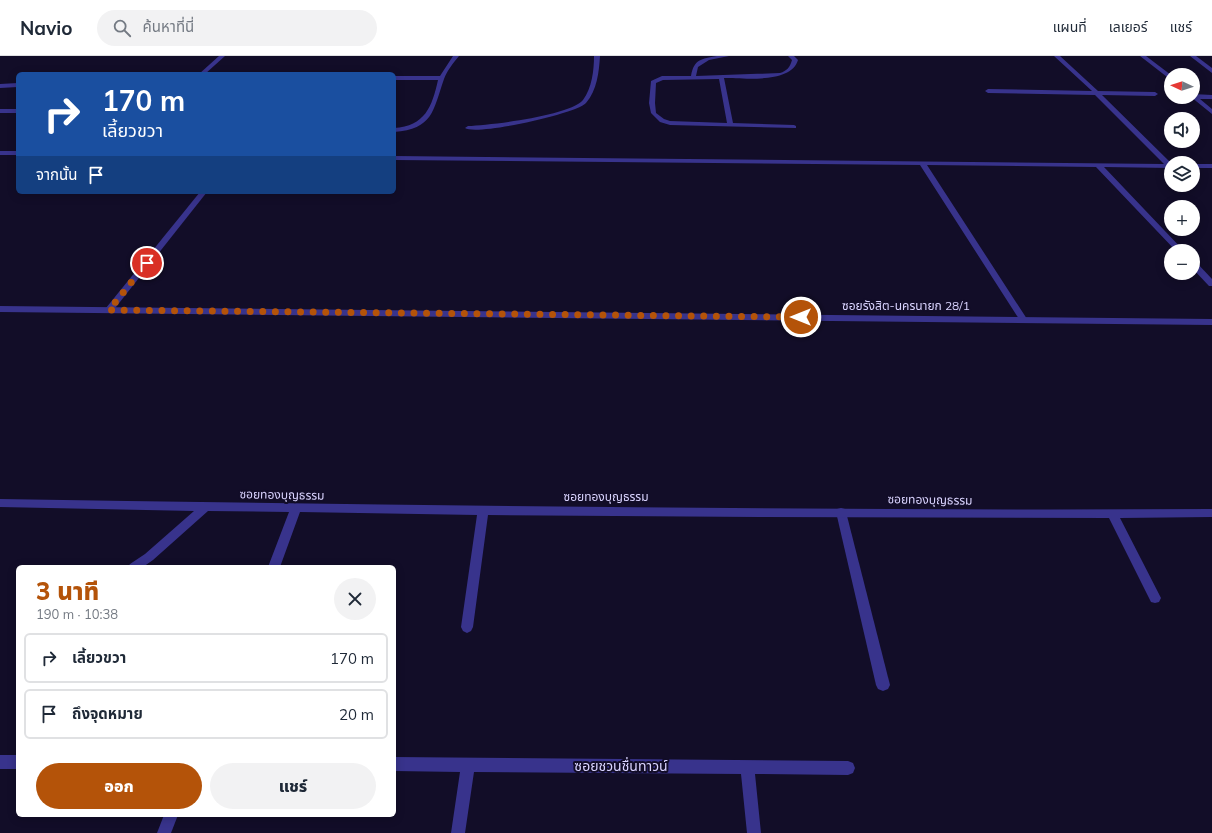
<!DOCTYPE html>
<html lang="th">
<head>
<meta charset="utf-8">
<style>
  :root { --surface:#fff; --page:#f2f2f3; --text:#1f2937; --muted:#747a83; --line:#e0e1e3; --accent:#b45309 }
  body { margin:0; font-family:Mulish,"Noto Sans Thai",sans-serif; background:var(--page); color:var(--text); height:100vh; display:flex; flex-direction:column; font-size:15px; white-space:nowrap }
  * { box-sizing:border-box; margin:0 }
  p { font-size:13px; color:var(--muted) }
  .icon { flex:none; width:22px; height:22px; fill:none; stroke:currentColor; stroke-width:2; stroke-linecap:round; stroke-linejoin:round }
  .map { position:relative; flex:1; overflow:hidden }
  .drawer { position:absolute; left:16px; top:509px; width:380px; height:252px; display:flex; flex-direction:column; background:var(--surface); border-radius:6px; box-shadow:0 2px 10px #0003 }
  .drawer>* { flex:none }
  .hud { position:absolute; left:16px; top:16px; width:380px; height:122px; border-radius:6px; box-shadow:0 2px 10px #0003; background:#1a4fa0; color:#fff; overflow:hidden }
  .needle { width:26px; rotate:274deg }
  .fabs { position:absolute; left:1164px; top:12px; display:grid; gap:8px }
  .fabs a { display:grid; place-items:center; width:36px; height:36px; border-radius:50%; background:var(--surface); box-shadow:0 2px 10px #0003; font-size:20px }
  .pin { position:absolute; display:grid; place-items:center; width:34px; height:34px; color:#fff; margin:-17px; border:2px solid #fff; border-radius:50%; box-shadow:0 1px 4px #0007 }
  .me { position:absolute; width:44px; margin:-22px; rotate:270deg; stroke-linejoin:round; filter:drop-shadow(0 0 3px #0008) }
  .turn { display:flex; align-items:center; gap:14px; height:84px; padding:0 20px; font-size:18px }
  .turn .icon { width:52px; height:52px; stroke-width:2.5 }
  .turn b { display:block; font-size:28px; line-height:34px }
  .then { display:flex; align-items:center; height:38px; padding:0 20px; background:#0003; gap:8px; font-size:15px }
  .round { display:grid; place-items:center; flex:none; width:42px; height:42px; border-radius:21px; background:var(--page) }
  .head { display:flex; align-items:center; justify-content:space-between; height:68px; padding:0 20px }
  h1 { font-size:24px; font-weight:800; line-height:30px; color:var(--accent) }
  .primary-button { display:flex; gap:8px; margin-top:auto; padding:8px 20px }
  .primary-button a { flex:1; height:46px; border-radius:24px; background:var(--accent); color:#fff; font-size:16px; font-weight:800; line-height:46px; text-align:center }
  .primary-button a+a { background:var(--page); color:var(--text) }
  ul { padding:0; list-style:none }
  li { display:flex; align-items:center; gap:12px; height:50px; margin:0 8px 6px; padding:0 12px; border:2px solid var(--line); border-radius:6px }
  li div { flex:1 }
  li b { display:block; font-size:15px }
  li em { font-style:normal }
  header { display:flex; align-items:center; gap:24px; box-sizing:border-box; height:56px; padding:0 20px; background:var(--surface); border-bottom:1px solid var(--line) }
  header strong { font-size:19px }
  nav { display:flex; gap:22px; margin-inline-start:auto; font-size:14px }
  .search { width:280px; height:36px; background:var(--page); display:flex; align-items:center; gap:10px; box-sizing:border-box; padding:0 14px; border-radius:22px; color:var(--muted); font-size:15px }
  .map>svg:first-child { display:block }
</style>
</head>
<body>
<header>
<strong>Navio</strong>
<div class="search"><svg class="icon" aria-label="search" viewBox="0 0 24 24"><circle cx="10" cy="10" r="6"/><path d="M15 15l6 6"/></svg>ค้นหาที่นี่</div>
<nav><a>แผนที่</a><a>เลเยอร์</a><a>แชร์</a></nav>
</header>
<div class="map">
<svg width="1212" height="777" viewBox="0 0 1212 777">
  <rect width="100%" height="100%" fill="#120d28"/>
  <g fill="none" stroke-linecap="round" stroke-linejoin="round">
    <g fill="#38338c" fill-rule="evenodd">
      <polygon points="219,0 225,0 205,18 199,18"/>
      <path d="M453 0H459C453 7 447 15 444 23 433 55 433 73 394 76V72C425 70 432 51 438 24H394V20H440Z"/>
      <path d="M594 0H600C599 16 597 34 586 47 576 58 476 80 465 72L468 70C491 69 569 60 583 44 592 32 594 14 594 0Z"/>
      <polygon points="1054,0 1060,0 1098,35 1155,36 1158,38 1155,40 1102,39 1171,107 1171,112 1104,111 1184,195 1176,195 1096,111 927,109 1027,263 1023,266 1019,263 920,109 394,104 394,100 1164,108 1095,39 988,37 985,35 988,33 1092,35"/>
      <polygon points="18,27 18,31 0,32 0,28"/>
      <rect x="0" y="53" width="18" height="4"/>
      <rect x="0" y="95" width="18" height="4"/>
      <rect x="1193" y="108" width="19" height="4"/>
      <polygon points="200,136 207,136 112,256 106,256 106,252"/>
      <polygon points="1193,206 1196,206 1212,223 1212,230 1209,230 1193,213"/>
      <polygon points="841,452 845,453 846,456 890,629 888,633 883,635 878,633 876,629 836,456 837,453"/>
    </g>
    <g fill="#38338c" fill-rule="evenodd">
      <path d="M717 0H729L709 4 698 11 696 20 780 17C787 15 790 11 792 4L788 0H794L798 4C791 28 744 22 724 22L733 67 794 69 796 70V72L670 69 660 66 651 57 649 47 651 25 662 20H691C694 3 701 3 717 0ZM719 23 727 67 670 65 664 63 656 57 655 47 656 27 663 24Z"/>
      <polygon points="1140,0 1146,0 1171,19 1171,24"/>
      <polygon points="1190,0 1196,0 1212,12 1212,17"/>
      <polygon points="1193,38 1212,39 1212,43 1200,43 1212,53 1212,58 1191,41 1193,41"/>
      <polygon points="0,250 1212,263 1212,269 0,256"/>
      <path d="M0 443C404 449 808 455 1212 453V461L1120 462 1161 542 1159 546 1155 547 1151 546 1109 462 758 461 488 459 473 571 471 575 467 577 463 575 461 571 477 459 300 456 280 511H268L289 456 208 455 153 504 143 511H128L130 508 145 498 194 455 0 451Z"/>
      <rect x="0" y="699" width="18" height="14"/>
      <polygon points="394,701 848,705 853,707 855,712 853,717 848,719 755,718 761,777 747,777 741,718 474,716 465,777 451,777 460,716 394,715"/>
      <polygon points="164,759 178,759 171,777 157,777"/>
    </g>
  </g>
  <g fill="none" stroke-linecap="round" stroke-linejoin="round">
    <polyline stroke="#b45309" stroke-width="7" stroke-dasharray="0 12.6" points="147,207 109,254 801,261"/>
  </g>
  <g text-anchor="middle" stroke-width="4" stroke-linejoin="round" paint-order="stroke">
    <g font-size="12" fill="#dad4ff" stroke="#120d28">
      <text x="906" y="254">ซอยรังสิต-นครนายก 28/1</text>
      <text transform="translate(282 439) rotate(1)" y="4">ซอยทองบุญธรรม</text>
      <text x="606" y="445">ซอยทองบุญธรรม</text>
      <text transform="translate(930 444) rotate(1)" y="4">ซอยทองบุญธรรม</text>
    </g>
    <g font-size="14" fill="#dad4ff" stroke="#120d28">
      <text x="621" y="715">ซอยชวนชื่นทาวน์</text>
    </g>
  </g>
</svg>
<div class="fabs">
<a><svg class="needle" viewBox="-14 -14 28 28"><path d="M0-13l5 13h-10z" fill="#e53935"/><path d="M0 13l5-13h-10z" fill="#747a83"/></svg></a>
<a><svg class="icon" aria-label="sound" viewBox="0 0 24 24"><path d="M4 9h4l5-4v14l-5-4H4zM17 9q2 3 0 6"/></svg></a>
<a><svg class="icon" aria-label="layers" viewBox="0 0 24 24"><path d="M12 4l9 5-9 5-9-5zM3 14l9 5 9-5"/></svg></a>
<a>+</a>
<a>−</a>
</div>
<div class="pin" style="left:147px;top:207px;background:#d93025"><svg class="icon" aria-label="arrive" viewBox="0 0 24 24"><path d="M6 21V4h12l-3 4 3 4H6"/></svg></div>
<svg class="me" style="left:801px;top:261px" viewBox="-20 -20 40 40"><circle r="17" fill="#b45309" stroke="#fff" stroke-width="3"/><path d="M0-11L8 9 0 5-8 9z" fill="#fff"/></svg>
<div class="hud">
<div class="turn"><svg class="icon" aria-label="right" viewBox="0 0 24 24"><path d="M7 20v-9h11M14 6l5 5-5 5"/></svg><div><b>170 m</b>เลี้ยวขวา</div></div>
<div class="then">จากนั้น<svg class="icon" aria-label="arrive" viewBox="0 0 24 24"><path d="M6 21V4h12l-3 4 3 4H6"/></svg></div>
</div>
<section class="drawer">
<div class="head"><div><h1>3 นาที</h1><p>190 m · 10:38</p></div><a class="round"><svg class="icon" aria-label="close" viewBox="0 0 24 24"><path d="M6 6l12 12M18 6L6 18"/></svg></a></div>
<ul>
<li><svg class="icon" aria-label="right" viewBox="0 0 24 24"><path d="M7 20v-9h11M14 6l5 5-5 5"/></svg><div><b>เลี้ยวขวา</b></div><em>170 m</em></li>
<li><svg class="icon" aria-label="arrive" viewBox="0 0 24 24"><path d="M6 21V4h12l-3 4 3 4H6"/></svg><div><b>ถึงจุดหมาย</b></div><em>20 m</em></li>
</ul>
<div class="primary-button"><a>ออก</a><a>แชร์</a></div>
</section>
</div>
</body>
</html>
